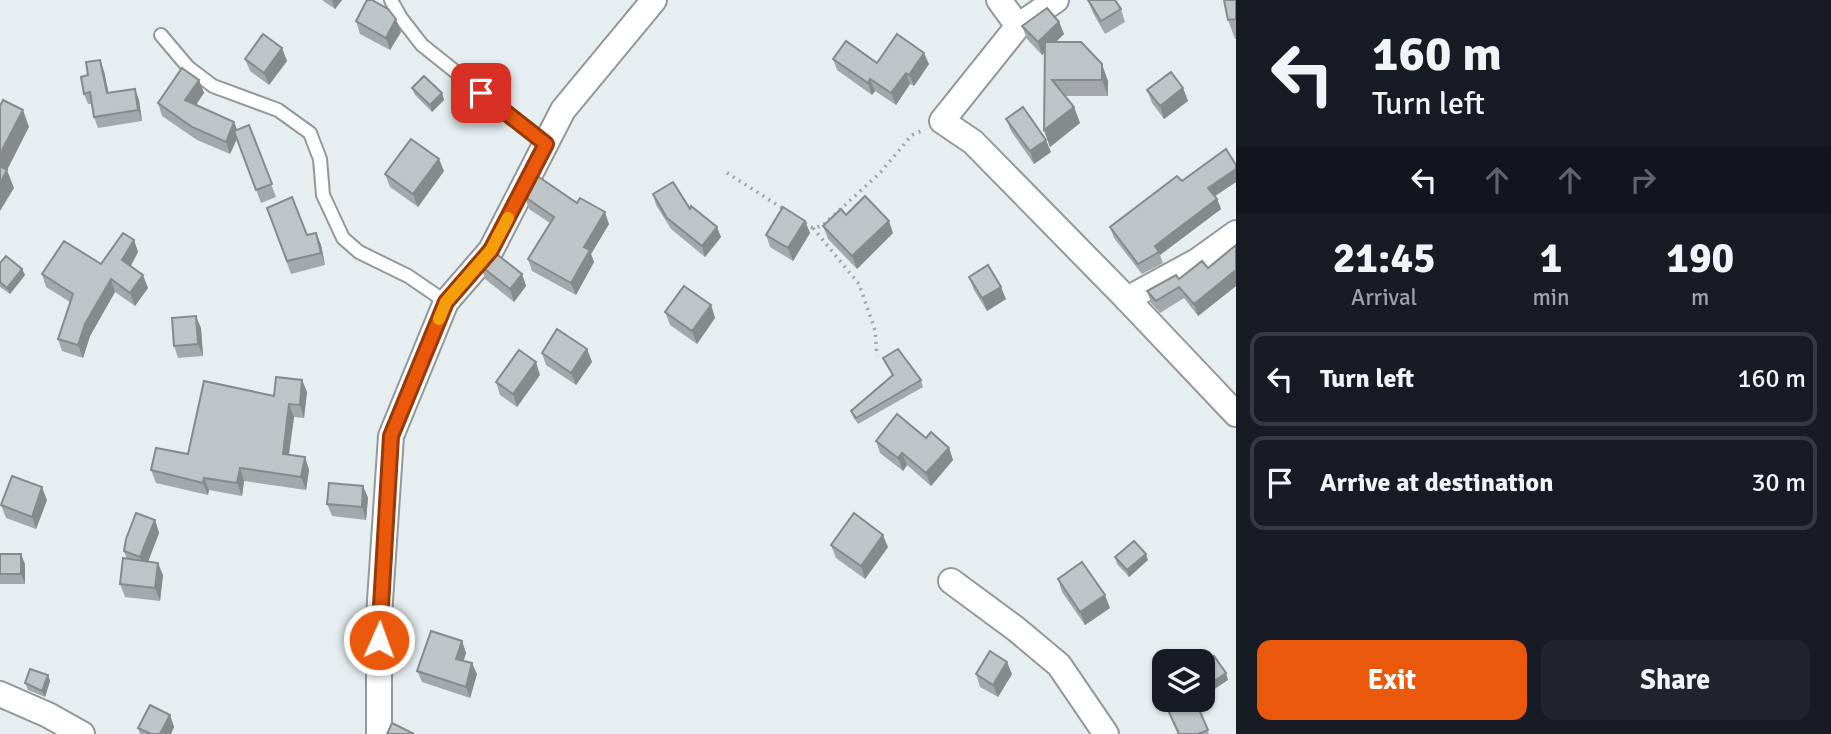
<!DOCTYPE html>
<html lang="en">
<head>
<meta charset="utf-8">
<style>
  :root { --surface:#171b24; --page:#20242c; --text:#f1f3f6; --muted:#9ea1a6; --line:#363941; --accent:#ea580c }
  body { margin:0; font-family:Signika,sans-serif; background:var(--page); color:var(--text); height:100vh; display:flex; flex-direction:column; font-size:26px; white-space:nowrap }
  * { box-sizing:border-box; margin:0 }
  p { font-size:23px; color:var(--muted) }
  .icon { flex:none; width:38px; height:38px; fill:none; stroke:currentColor; stroke-width:2; stroke-linecap:round; stroke-linejoin:round }
  .map { position:relative; flex:1; overflow:hidden }
  .details { display:flex; flex-direction:column; background:var(--surface); width:595px }
  .details>* { flex:none }
  .top-card { background:#171b24; color:var(--text); overflow:hidden }
  .tools { position:absolute; left:1152px; top:649px; display:grid; gap:14px }
  .tools a { display:grid; place-items:center; width:63px; height:63px; border-radius:14px; background:var(--surface); box-shadow:0 2px 5px #0004; font-size:35px }
  .pin { position:absolute; display:grid; place-items:center; width:60px; height:60px; color:#fff; margin:-30px; border-radius:14px; box-shadow:0 4px 10px #0006 }
  .me { position:absolute; width:77px; margin:-38px; rotate:2deg; stroke-linejoin:round; filter:drop-shadow(0 0 5px #0008) }
  .turn { display:flex; align-items:center; gap:24px; height:147px; padding:0 21px; font-size:32px }
  .turn .icon { width:91px; height:91px; stroke-width:2.5 }
  .turn b { display:block; font-size:49px; line-height:60px }
  .lanes { display:flex; align-items:center; height:66px; padding:0 21px; background:#0003; justify-content:center; gap:35px; direction:ltr }
  .lanes .off { opacity:.35 }
  .eta { display:flex; justify-content:space-evenly; align-items:center; height:119px; text-align:center }
  .eta b { font-size:42px; font-weight:700; line-height:49px }
  .cta { display:flex; gap:14px; margin-top:auto; padding:14px 21px }
  .cta a { flex:1; height:80px; border-radius:14px; background:var(--accent); color:#fff; font-size:28px; font-weight:700; line-height:80px; text-align:center }
  .cta a+a { background:var(--page); color:var(--text) }
  ul { padding:0; list-style:none }
  li { display:flex; align-items:center; gap:21px; height:94px; margin:0 14px 10px; padding:0 7px; border:4px solid var(--line); border-radius:14px }
  li div { flex:1 }
  li b { display:block; font-size:26px }
  li em { font-style:normal }
  main { display:flex; flex:1; min-height:0 }
  .map>svg:first-child { display:block }
</style>
</head>
<body>
<main>
<div class="map">
<svg width="1236" height="734" viewBox="0 0 1236 734">
  <rect width="100%" height="100%" fill="#e7eef0"/>
  <g fill="none" stroke-linecap="round" stroke-linejoin="round">
    <g stroke="#92989b" stroke-width="16">
      <g id="service">
        <polyline points="391,0 401,18 422,45 546,144"/>
        <polyline points="161,35 188,67 213,86 278,110 310,133 320,159 323,195 343,238 359,252 408,276 446,302"/>
      </g>
    </g>
    <g stroke="#92989b" stroke-width="28">
      <g id="minor">
        <polyline points="999,0 1018,26"/>
        <polyline points="1056,0 1018,26 942,121 973,142 1127,299 1236,414"/>
        <polyline points="1127,299 1197,261 1236,233"/>
        <polyline points="951,581 1016,629 1059,665 1106,734"/>
        <polyline points="0,694 48,715 82,734"/>
        <polyline points="379,734 379,616 391,436 446,302 491,250 563,110 654,0"/>
      </g>
    </g>
    <g stroke="#9fa5a6" stroke-width="3.5" stroke-dasharray="2 5" stroke-linecap="butt">
      <polyline points="727,173 784,209"/>
      <polyline points="805,223 813,228 822,226 879,174 912,135 921,131"/>
      <polyline points="813,228 859,284 875,330 877,356"/>
    </g>
    <use href="#service" stroke="#fff" stroke-width="12"/>
    <use href="#minor" stroke="#fff" stroke-width="24"/>
  </g>
  <g fill="#a3a9ab">
    <polygon points="322,0 342,0 335,9"/>
    <polygon points="1088,0 1121,9 1125,22 1105,34 1093,13"/>
    <polygon points="1236,0 1236,39 1235,39 1228,20"/>
    <polygon points="356,21 401,32 390,50 360,34"/>
    <polygon points="1059,22 1064,34 1056,42 1108,81 1108,96 1065,96 1074,107 1080,123 1050,147 1044,130 1045,52 1042,55 1027,39 1022,26"/>
    <polygon points="282,48 287,61 269,85 250,71 245,59"/>
    <polygon points="833,59 877,63 929,64 914,86 910,84 896,105 875,91 872,95 837,70"/>
    <polygon points="104,71 108,93 139,100 142,121 98,128 94,117 92,104 88,104 84,94"/>
    <polygon points="199,80 204,93 196,105 237,130 249,125 276,197 261,203 237,139 230,154 197,140 162,116 158,103"/>
    <polygon points="412,88 442,93 444,100 432,112 415,95"/>
    <polygon points="1183,88 1188,101 1164,119 1152,103 1147,90"/>
    <polygon points="1006,119 1051,152 1034,164 1011,131"/>
    <polygon points="1236,165 1236,182 1215,196 1217,199 1221,209 1160,255 1163,263 1142,274 1114,238 1110,227 1182,181"/>
    <polygon points="444,171 418,207 390,187 385,174"/>
    <polygon points="653,194 690,209 721,237 705,257 671,229 656,205"/>
    <polygon points="525,197 609,224 591,254 594,262 576,295 532,271 528,259 550,223 529,209"/>
    <polygon points="267,208 307,235 316,233 321,245 325,265 291,274"/>
    <polygon points="846,215 893,233 857,269 828,239 823,226"/>
    <polygon points="805,221 810,233 793,261 770,247 766,235"/>
    <polygon points="134,240 138,252 131,266 148,288 135,306 115,292 90,336 83,358 62,351 58,339 70,302 46,287 42,274 101,264"/>
    <polygon points="1236,245 1236,286 1198,316 1184,298 1160,313 1151,303 1147,291 1208,268"/>
    <polygon points="0,263 22,269 25,275 10,294 0,287"/>
    <polygon points="481,266 522,274 526,286 514,302 485,279"/>
    <polygon points="969,277 1006,299 987,311 974,290"/>
    <polygon points="711,305 715,318 697,344 670,325 665,312"/>
    <polygon points="201,328 203,356 178,358 174,346"/>
    <polygon points="587,349 592,362 576,385 546,365 542,353"/>
    <polygon points="883,358 921,380 923,387 858,424 853,417 851,411 892,375"/>
    <polygon points="540,375 517,407 500,395 496,382"/>
    <polygon points="302,380 307,392 304,418 294,417 289,455 305,457 309,470 306,490 244,481 242,496 209,490 208,495 156,483 151,470 188,454 274,396"/>
    <polygon points="926,438 949,448 953,460 931,486 907,465 903,471 880,453 876,441"/>
    <polygon points="363,486 368,498 366,520 332,516 327,504"/>
    <polygon points="47,500 36,529 6,518 1,505"/>
    <polygon points="155,520 159,533 148,561 163,575 160,601 125,597 120,584 127,559 124,551"/>
    <polygon points="831,545 888,547 865,579 836,558"/>
    <polygon points="0,554 25,564 25,584 0,584"/>
    <polygon points="1115,557 1148,560 1129,577 1117,564"/>
    <polygon points="1058,579 1110,608 1085,625 1062,592"/>
    <polygon points="462,641 466,653 464,660 477,674 470,698 422,682 417,671"/>
    <polygon points="976,674 1012,674 998,697 980,687"/>
    <polygon points="48,675 50,681 45,697 28,690 25,683"/>
    <polygon points="1195,700 1209,734 1178,734 1167,708"/>
    <polygon points="170,715 174,727 171,734 140,734 138,728"/>
  </g>
  <g fill="#858a8b">
    <polygon points="332,0 342,0 335,9"/>
    <polygon points="396,19 401,32 390,50 386,38"/>
    <polygon points="1059,22 1064,34 1042,55 1038,42"/>
    <polygon points="282,48 287,61 269,85 264,73"/>
    <polygon points="924,53 929,64 914,86 909,75"/>
    <polygon points="100,60 104,71 111,104 107,93"/>
    <polygon points="1102,64 1108,81 1108,96 1102,80"/>
    <polygon points="906,73 910,84 896,105 891,93"/>
    <polygon points="870,79 875,91 872,95 868,83"/>
    <polygon points="199,80 204,93 190,113 185,100"/>
    <polygon points="1183,88 1188,101 1164,119 1160,106"/>
    <polygon points="135,89 139,100 142,121 138,110"/>
    <polygon points="442,93 444,100 432,112 430,105"/>
    <polygon points="1074,107 1080,123 1050,147 1044,130"/>
    <polygon points="23,110 29,127 3,178 7,170 14,188 0,211 0,154"/>
    <polygon points="234,122 239,134 230,154 226,142"/>
    <polygon points="1046,140 1051,152 1034,164 1030,151"/>
    <polygon points="439,159 444,171 418,207 413,194"/>
    <polygon points="1236,169 1236,182 1212,198 1208,188"/>
    <polygon points="1217,199 1221,209 1160,255 1155,246"/>
    <polygon points="605,212 609,224 591,254 594,262 576,295 571,283 584,247"/>
    <polygon points="805,221 810,233 793,261 788,248"/>
    <polygon points="889,221 893,233 857,269 852,256"/>
    <polygon points="717,227 721,237 705,257 702,246"/>
    <polygon points="316,233 321,245 325,265 321,253"/>
    <polygon points="134,240 138,252 127,272 122,260"/>
    <polygon points="22,269 25,275 10,294 7,288"/>
    <polygon points="1236,270 1236,286 1198,316 1194,304"/>
    <polygon points="522,274 526,286 514,302 510,289"/>
    <polygon points="143,275 148,288 135,306 130,293"/>
    <polygon points="111,279 115,292 90,336 83,358 78,345 85,324"/>
    <polygon points="1001,287 1006,299 987,311 982,298"/>
    <polygon points="711,305 715,318 697,344 692,331"/>
    <polygon points="196,316 201,328 203,356 198,344"/>
    <polygon points="587,349 592,362 576,385 571,373"/>
    <polygon points="536,362 540,375 517,407 513,394"/>
    <polygon points="302,380 307,392 304,418 300,405"/>
    <polygon points="289,404 294,417 287,466 283,454"/>
    <polygon points="949,448 953,460 931,486 926,473"/>
    <polygon points="902,453 907,465 903,471 898,458"/>
    <polygon points="305,457 309,470 306,490 301,477"/>
    <polygon points="240,468 244,481 242,496 237,483"/>
    <polygon points="204,478 209,490 208,495 203,483"/>
    <polygon points="363,486 368,498 366,520 362,507"/>
    <polygon points="42,487 47,500 36,529 32,517"/>
    <polygon points="155,520 159,533 145,570 140,557"/>
    <polygon points="883,535 888,547 865,579 861,566"/>
    <polygon points="21,554 25,564 25,584 21,574"/>
    <polygon points="1146,554 1148,560 1129,577 1127,570"/>
    <polygon points="158,563 163,575 160,601 155,588"/>
    <polygon points="1105,595 1110,608 1085,625 1080,612"/>
    <polygon points="462,641 466,653 460,670 456,659"/>
    <polygon points="1007,662 1012,674 998,697 993,685"/>
    <polygon points="472,663 477,674 470,698 466,687"/>
    <polygon points="1226,673 1228,680 1210,692 1207,686"/>
    <polygon points="48,675 50,681 45,697 42,691"/>
    <polygon points="170,715 174,727 171,734 160,734"/>
  </g>
  <g fill="#bec5c7" stroke="#858a8b" stroke-width="2">
    <polygon points="367,0 372,0 388,9 396,19 386,38 356,21"/>
    <polygon points="1088,0 1115,0 1121,9 1101,21"/>
    <polygon points="1224,0 1236,0 1236,19 1228,20"/>
    <polygon points="1047,8 1059,22 1038,42 1022,26"/>
    <polygon points="263,34 282,48 264,73 245,59"/>
    <polygon points="897,34 924,53 909,75 906,73 891,93 870,79 868,83 833,59 846,41 877,63"/>
    <polygon points="1045,42 1081,42 1102,64 1102,80 1052,80 1074,107 1044,130"/>
    <polygon points="100,60 107,93 135,89 138,110 94,117 90,92 84,94 81,77 88,75 86,62"/>
    <polygon points="182,68 199,80 185,100 234,122 226,142 192,127 158,103"/>
    <polygon points="1171,72 1183,88 1160,106 1147,90"/>
    <polygon points="424,76 442,93 430,105 412,88"/>
    <polygon points="3,100 23,110 0,154 0,106"/>
    <polygon points="1023,107 1046,140 1030,151 1006,119"/>
    <polygon points="249,125 272,184 256,190 234,131"/>
    <polygon points="411,139 439,159 413,194 385,174"/>
    <polygon points="1226,149 1236,165 1236,169 1208,188 1217,199 1155,246 1159,252 1138,264 1110,227 1177,176 1182,181"/>
    <polygon points="0,166 7,170 0,183"/>
    <polygon points="536,175 577,203 580,198 605,212 584,247 590,250 571,283 528,259 554,217 525,197"/>
    <polygon points="673,182 690,209 691,206 717,227 702,246 667,218 653,194"/>
    <polygon points="865,196 889,221 852,256 823,226 841,209 846,215"/>
    <polygon points="292,197 307,235 316,233 321,253 287,261 267,208"/>
    <polygon points="783,207 805,221 788,248 766,235"/>
    <polygon points="123,233 134,240 122,260 143,275 130,293 111,279 85,324 78,345 58,339 73,294 42,274 64,241 101,264"/>
    <polygon points="1236,245 1236,270 1194,304 1179,287 1156,301 1147,291 1176,275 1179,279 1202,261 1208,268"/>
    <polygon points="494,252 522,274 510,289 481,266"/>
    <polygon points="6,256 22,269 7,288 0,282 0,263"/>
    <polygon points="988,265 1001,287 982,298 969,277"/>
    <polygon points="684,286 711,305 692,331 665,312"/>
    <polygon points="196,316 198,344 174,346 172,318"/>
    <polygon points="557,329 587,349 571,373 542,353"/>
    <polygon points="898,349 921,380 856,418 851,411 893,375 883,358"/>
    <polygon points="519,350 536,362 513,394 496,382"/>
    <polygon points="276,377 302,380 300,405 289,404 283,454 305,457 301,477 240,468 237,483 204,478 203,483 151,470 156,448 188,454 204,381 274,396"/>
    <polygon points="897,414 926,438 931,432 949,448 926,473 902,453 898,458 876,441"/>
    <polygon points="12,476 42,487 32,517 1,505"/>
    <polygon points="329,483 363,486 362,507 327,504"/>
    <polygon points="136,513 155,520 140,557 124,551 126,539"/>
    <polygon points="854,513 883,535 861,566 831,545"/>
    <polygon points="1134,541 1146,554 1127,570 1115,557"/>
    <rect x="0" y="554" width="21" height="20"/>
    <polygon points="123,558 158,563 155,588 120,584"/>
    <polygon points="1082,562 1105,595 1080,612 1058,579"/>
    <polygon points="431,631 462,641 456,659 472,663 466,687 417,671"/>
    <polygon points="990,651 1007,662 993,685 976,674"/>
    <polygon points="1214,656 1226,673 1207,686 1202,679 1202,665"/>
    <polygon points="30,669 48,675 42,691 25,683"/>
    <polygon points="1186,700 1195,700 1208,730 1198,734 1179,734 1167,708"/>
    <polygon points="150,705 170,715 160,734 151,734 138,728"/>
    <polygon points="392,723 414,734 387,734"/>
  </g>
  <g fill="none" stroke-linecap="round" stroke-linejoin="round">
    <g stroke="#983908" stroke-width="18">
      <polyline id="route" points="379,640 391,436 446,302 491,250 546,144 481,93"/>
    </g>
    <use href="#route" stroke="#ea580c" stroke-width="12"/>
    <polyline stroke="#f59e0b" stroke-width="12" points="439,319 446,302 491,250 508,218"/>
  </g>
</svg>
<div class="tools">
<a><svg class="icon" aria-label="layers" viewBox="0 0 24 24"><path d="M12 4l9 5-9 5-9-5zM3 14l9 5 9-5"/></svg></a>
</div>
<div class="pin" style="left:481px;top:93px;background:#d93025"><svg class="icon" aria-label="arrive" viewBox="0 0 24 24"><path d="M6 21V4h12l-3 4 3 4H6"/></svg></div>
<svg class="me" style="left:379px;top:640px" viewBox="-20 -20 40 40"><circle r="17" fill="#ea580c" stroke="#fff" stroke-width="3"/><path d="M0-11L8 9 0 5-8 9z" fill="#fff"/></svg>
</div>
<section class="details">
<div class="top-card">
<div class="turn"><svg class="icon" aria-label="left" viewBox="0 0 24 24"><path d="M17 20v-9H6M10 6l-5 5 5 5"/></svg><div><b>160 m</b>Turn left</div></div>
<div class="lanes"><svg class="icon" aria-label="left" viewBox="0 0 24 24"><path d="M17 20v-9H6M10 6l-5 5 5 5"/></svg><svg class="icon off" aria-label="ahead" viewBox="0 0 24 24"><path d="M12 20V5M6 11l6-6 6 6"/></svg><svg class="icon off" aria-label="ahead" viewBox="0 0 24 24"><path d="M12 20V5M6 11l6-6 6 6"/></svg><svg class="icon off" aria-label="right" viewBox="0 0 24 24"><path d="M7 20v-9h11M14 6l5 5-5 5"/></svg></div>
</div>
<div class="eta">
<div><b>21:45</b><p>Arrival</p></div>
<div><b>1</b><p>min</p></div>
<div><b>190</b><p>m</p></div>
</div>
<ul>
<li><svg class="icon" aria-label="left" viewBox="0 0 24 24"><path d="M17 20v-9H6M10 6l-5 5 5 5"/></svg><div><b>Turn left</b></div><em>160 m</em></li>
<li><svg class="icon" aria-label="arrive" viewBox="0 0 24 24"><path d="M6 21V4h12l-3 4 3 4H6"/></svg><div><b>Arrive at destination</b></div><em>30 m</em></li>
</ul>
<div class="cta"><a>Exit</a><a>Share</a></div>
</section>
</main>
</body>
</html>
